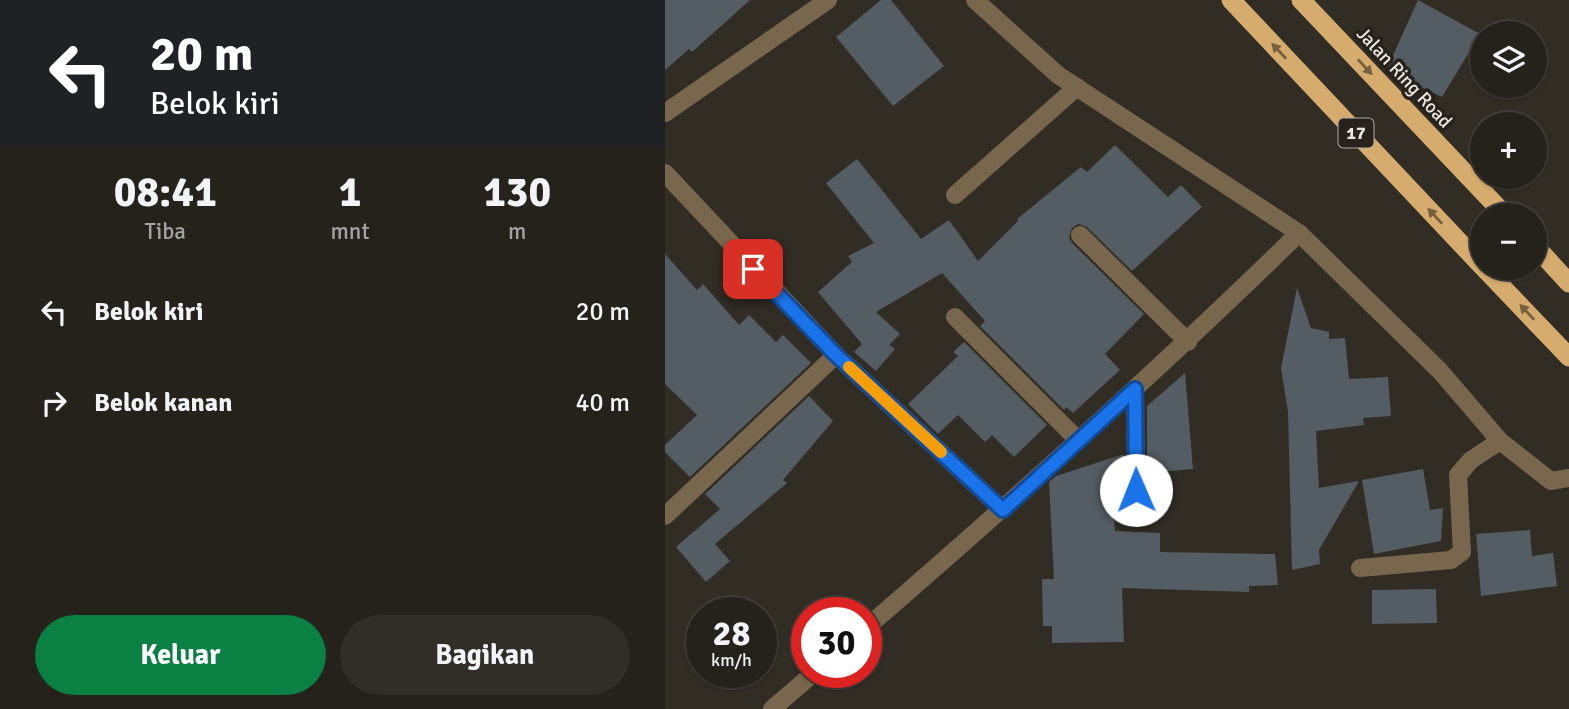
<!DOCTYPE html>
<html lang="id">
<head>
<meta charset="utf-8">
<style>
  :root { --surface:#25211b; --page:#312e28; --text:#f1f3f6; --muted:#a3a3a3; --line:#423e3a; --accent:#0b8043 }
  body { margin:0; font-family:Signika,sans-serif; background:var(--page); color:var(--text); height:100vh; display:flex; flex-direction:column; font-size:26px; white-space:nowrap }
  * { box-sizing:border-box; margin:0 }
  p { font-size:23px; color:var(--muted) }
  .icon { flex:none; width:38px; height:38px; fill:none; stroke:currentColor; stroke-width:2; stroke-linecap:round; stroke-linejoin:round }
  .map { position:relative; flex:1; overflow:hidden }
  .details { display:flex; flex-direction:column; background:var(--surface); width:665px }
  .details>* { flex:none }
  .banner { background:#202124; color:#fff; overflow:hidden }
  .tools { position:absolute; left:805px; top:21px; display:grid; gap:14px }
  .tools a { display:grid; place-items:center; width:77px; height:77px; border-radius:50%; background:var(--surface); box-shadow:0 2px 5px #0004,0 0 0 2px var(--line); font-size:35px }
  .speed { position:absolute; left:21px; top:597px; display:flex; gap:14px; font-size:35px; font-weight:700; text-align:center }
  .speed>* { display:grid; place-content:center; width:91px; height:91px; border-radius:50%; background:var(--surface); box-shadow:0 2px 5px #0004,0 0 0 2px var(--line); line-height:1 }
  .speed small { font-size:18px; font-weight:400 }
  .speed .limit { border:10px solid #d22; background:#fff; color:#111 }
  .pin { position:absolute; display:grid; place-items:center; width:60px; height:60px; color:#fff; margin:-30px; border-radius:14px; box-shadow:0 4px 10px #0006 }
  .me { position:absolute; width:77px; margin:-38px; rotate:359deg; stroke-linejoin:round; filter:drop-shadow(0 0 5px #0008) }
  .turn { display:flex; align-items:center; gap:24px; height:147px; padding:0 35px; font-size:32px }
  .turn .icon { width:91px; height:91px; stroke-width:2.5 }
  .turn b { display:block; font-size:49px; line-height:60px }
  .eta { display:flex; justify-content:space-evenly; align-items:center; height:119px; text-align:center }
  .eta b { font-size:42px; font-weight:800; line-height:49px }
  .action { display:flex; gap:14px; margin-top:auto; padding:14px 35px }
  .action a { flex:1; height:80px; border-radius:42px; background:var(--accent); color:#fff; font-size:28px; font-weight:800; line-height:80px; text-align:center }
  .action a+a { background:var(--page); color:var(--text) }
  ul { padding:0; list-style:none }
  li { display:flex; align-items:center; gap:21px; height:91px; padding:0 35px }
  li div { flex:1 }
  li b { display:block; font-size:26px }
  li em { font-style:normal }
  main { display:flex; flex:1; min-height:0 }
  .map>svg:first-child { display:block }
</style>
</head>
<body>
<main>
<section class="details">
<div class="banner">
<div class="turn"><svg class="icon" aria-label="left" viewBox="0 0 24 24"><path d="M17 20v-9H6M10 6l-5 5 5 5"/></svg><div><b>20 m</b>Belok kiri</div></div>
</div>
<div class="eta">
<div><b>08:41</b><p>Tiba</p></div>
<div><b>1</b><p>mnt</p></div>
<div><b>130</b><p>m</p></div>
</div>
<ul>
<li><svg class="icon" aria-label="left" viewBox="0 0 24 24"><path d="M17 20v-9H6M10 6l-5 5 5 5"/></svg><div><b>Belok kiri</b></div><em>20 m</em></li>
<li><svg class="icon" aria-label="right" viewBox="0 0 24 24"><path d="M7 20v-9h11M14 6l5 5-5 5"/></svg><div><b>Belok kanan</b></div><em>40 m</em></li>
</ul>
<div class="action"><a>Keluar</a><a>Bagikan</a></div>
</section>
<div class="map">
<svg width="904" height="709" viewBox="0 0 904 709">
  <rect width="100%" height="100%" fill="#312c24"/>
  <g fill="#545d63">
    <polygon points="0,0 85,0 27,52 24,49 0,70"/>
    <polygon points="216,0 226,0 279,66 228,106 171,37"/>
    <polygon points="753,0 815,34 777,97 721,71"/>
    <polygon points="450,145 503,197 516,185 537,207 467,271 422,227 413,224 407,228 404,237 407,243 479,314 440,354 455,370 408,413 401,407 399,410 315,326 320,321 277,273 211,312 235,334 224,345 230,349 211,371 189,352 197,344 153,292 187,262 183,256 209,243 161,183 192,159 256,239 284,220 313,261 353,221 352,219 416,167 422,172"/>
    <polygon points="0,254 32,290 38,284 74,325 84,315 111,342 118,335 146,363 25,477 0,452 0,445 32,415 0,384"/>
    <polygon points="632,288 646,328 664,332 664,339 680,338 684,379 723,377 726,416 698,418 699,425 651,431 654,488 694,481 654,550 655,564 627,570 623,412 616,368"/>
    <polygon points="299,342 382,425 349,457 327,435 320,442 293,415 273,434 243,404 293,356 288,352"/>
    <polygon points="520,373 528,469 482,473 482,406"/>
    <polygon points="144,396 168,421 118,480 122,483 50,544 65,561 41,582 11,547 55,509 40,494"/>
    <polygon points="459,454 459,475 446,477 450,531 495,533 495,552 610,554 613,585 584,586 584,592 457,588 459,642 387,643 387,626 378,626 377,579 389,579 384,482 391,476"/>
    <polygon points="758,469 765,510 778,508 776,541 709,554 697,480"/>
    <polygon points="865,530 867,556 888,553 892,586 816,596 811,534"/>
    <polygon points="771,589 772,623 707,624 707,590"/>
  </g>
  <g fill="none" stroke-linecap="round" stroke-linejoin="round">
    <g stroke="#79674d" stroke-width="18">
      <polyline points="310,0 393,75 634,233 775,371 835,441 886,481 904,478"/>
      <polyline points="0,113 163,0"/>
      <polyline points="0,173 171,355 338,510"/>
      <polyline points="290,195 412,87"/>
      <polyline points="415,235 523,342"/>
      <polyline points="290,317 413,440"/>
      <polyline points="470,389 471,490"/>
      <polyline points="0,516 171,355"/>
      <polyline points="695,568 786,560 797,552 793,475 806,460 835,441"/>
      <path d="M201 628C349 500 494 370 634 233"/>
      <polyline points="107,709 150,672"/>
    </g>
    <g stroke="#d5ac6e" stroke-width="19">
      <polyline points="566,0 817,266"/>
      <polyline points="636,0 840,215"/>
      <polyline points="870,246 904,283"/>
      <polyline points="819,268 904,357"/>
    </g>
  </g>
  <defs><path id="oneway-solid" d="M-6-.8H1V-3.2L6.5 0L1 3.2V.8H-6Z" transform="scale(1.75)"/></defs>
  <g fill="#756040">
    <use href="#oneway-solid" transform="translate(614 51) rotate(-133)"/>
    <use href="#oneway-solid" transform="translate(700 67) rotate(47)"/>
    <use href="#oneway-solid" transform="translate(770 216) rotate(-133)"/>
    <use href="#oneway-solid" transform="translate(862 312) rotate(-133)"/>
  </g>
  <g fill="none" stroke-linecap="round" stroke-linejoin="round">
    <g stroke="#114b97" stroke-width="18">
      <polyline id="route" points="88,269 171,355 338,510 470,389 471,490"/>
    </g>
    <use href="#route" stroke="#1a73e8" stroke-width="12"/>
    <polyline stroke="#f59e0b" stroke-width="12" points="184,367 276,452"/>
  </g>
  <g text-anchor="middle" stroke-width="7" stroke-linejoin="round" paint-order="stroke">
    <rect fill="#27221b" stroke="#b0aba6" stroke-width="2" x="673.5" y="118.5" width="35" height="29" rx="5"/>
    <g font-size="18" font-weight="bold" fill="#eae6e1">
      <text x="691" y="139">17</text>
    </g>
    <g font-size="19" fill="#eae6e1" stroke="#27221b">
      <text transform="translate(740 77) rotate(47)" y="7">Jalan Ring Road</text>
    </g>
  </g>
</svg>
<div class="tools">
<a><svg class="icon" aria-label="layers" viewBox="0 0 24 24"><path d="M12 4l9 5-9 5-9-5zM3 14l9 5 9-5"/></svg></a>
<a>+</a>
<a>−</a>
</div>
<div class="speed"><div>28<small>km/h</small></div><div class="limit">30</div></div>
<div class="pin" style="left:88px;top:269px;background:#d93025"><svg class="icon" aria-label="arrive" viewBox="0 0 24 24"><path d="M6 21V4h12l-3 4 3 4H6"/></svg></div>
<svg class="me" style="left:471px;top:490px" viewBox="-20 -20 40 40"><circle r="19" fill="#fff"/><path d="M0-13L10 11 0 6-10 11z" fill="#1a73e8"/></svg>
</div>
</main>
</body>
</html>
